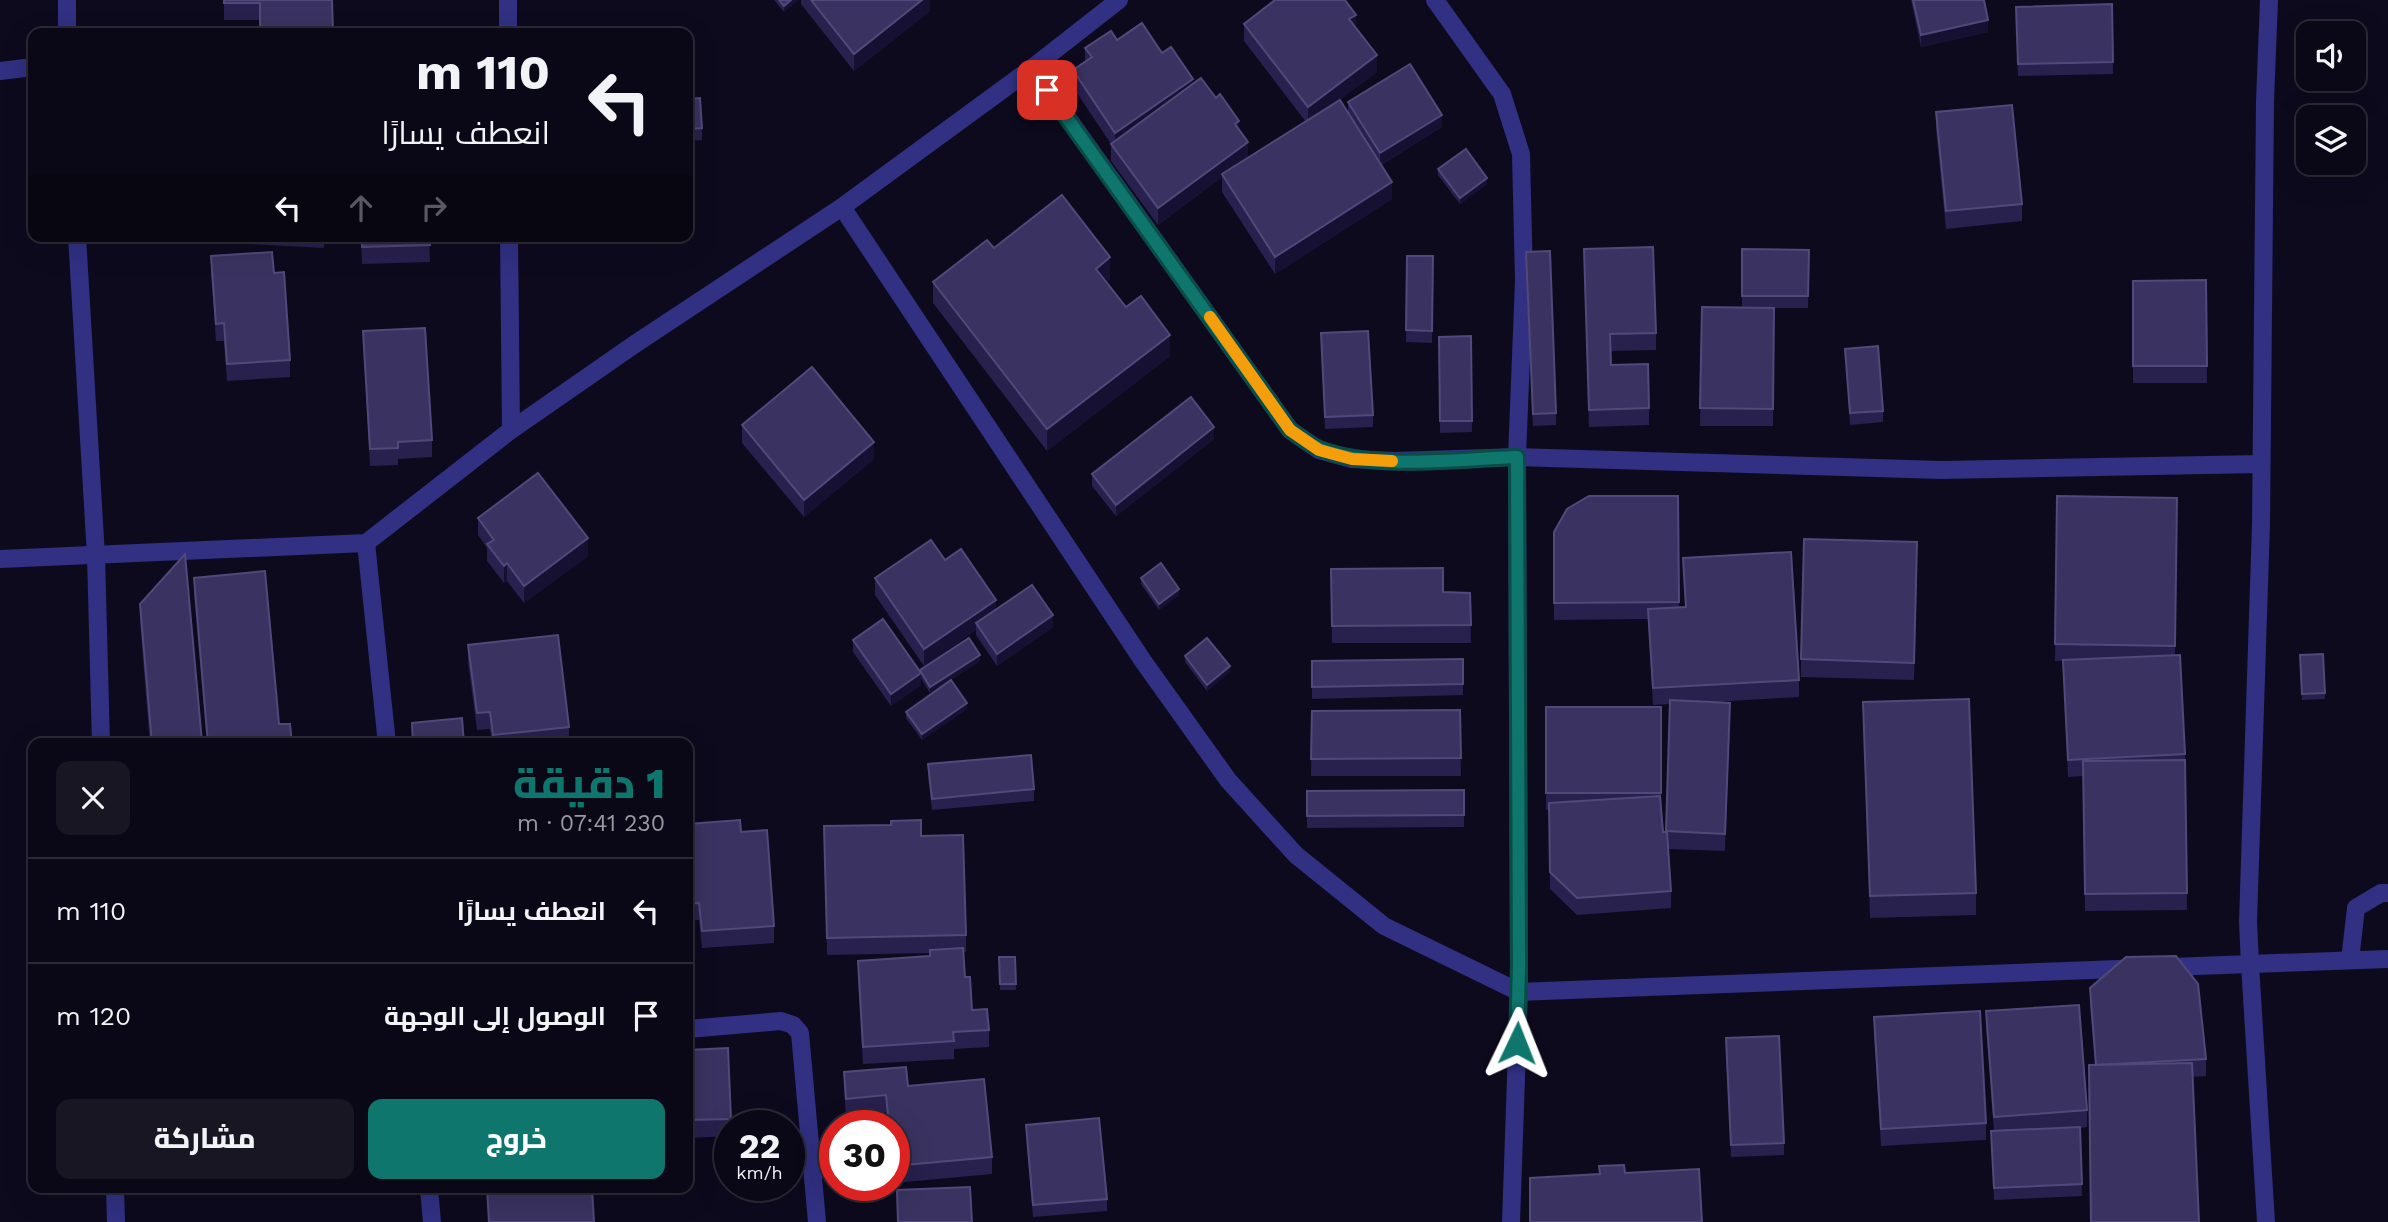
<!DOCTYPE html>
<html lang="ar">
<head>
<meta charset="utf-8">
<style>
  :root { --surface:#0a0816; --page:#181623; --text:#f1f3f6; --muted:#999aa1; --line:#2a2935; --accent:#0f766e }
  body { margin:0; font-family:"Work Sans",Cairo,sans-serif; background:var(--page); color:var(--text); direction:rtl; height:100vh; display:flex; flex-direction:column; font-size:26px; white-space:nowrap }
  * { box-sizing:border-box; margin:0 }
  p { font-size:23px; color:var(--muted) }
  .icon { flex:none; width:38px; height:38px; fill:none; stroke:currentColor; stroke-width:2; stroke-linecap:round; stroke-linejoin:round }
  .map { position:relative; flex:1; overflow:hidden; direction:ltr }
  .details { position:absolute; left:28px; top:738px; width:665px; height:455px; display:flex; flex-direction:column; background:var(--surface); border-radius:14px; box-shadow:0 7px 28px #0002,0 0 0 2px var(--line); direction:rtl }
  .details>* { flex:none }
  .hud { position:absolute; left:28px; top:28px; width:665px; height:214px; border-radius:14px; box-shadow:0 7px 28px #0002,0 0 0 2px var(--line); direction:rtl; background:#0a0816; color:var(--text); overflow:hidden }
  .tools { position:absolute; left:2296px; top:21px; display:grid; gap:14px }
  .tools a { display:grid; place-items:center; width:70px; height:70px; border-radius:14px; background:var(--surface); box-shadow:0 7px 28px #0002,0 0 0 2px var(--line); font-size:35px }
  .speed { position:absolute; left:714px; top:1110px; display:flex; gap:14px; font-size:35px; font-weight:700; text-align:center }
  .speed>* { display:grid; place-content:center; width:91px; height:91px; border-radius:50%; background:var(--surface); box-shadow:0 7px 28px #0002,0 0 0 2px var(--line); line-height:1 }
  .speed small { font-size:18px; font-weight:400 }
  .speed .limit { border:10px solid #d22; background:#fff; color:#111 }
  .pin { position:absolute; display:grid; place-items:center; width:60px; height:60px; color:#fff; margin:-30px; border-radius:14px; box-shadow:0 4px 10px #0006 }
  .me { position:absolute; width:77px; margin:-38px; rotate:2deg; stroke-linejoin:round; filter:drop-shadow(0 0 5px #0008) }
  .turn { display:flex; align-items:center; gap:24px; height:147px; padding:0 28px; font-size:32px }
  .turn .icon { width:91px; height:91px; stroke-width:2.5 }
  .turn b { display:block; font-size:49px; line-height:60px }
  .lanes { display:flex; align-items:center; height:66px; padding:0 28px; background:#0003; justify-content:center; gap:35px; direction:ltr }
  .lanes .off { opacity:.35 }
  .round { display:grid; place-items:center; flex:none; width:74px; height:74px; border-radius:14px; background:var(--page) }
  .head { display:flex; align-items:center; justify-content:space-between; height:119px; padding:0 28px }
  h1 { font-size:42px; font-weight:800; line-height:52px; color:var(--accent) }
  .primary-button { display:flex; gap:14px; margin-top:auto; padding:14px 28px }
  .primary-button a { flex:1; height:80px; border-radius:14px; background:var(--accent); color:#fff; font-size:28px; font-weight:800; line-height:80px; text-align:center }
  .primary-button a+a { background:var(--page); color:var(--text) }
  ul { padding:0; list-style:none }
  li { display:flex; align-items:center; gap:21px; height:105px; padding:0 28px; border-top:2px solid var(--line) }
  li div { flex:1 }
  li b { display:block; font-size:26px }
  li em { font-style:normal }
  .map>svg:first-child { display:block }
</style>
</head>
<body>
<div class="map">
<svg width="2388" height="1222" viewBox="0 0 2388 1222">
  <rect width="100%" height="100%" fill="#0d0a1e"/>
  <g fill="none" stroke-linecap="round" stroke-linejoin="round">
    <polyline stroke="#313082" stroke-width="18" points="2350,960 2356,908 2381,893 2388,893"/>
    <g stroke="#313082" stroke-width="18">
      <polyline points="67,0 67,33"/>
      <polyline points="508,0 508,33"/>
      <polyline points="1435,0 1502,94 1521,154 1524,281 1517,457 1519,992 1511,1222"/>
      <polyline points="1032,68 1290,430 1319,450 1352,459 1395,461 1517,457 1941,470 2260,464"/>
      <polyline points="0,71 33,67"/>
      <polyline points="842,207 1143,661 1228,780 1296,855 1384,926 1519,992 2250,964 2248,922 2261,524 2265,102 2269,0"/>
      <polyline points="77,236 96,556 101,744"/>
      <polyline points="509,236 511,430"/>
      <polyline points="366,543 387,744"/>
      <polyline points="0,559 366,543 511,430 635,344 842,207 1032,68 1119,0"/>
      <polyline points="688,1029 781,1021 793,1025 800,1033 817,1222"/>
      <polyline points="115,1188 116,1222"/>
      <polyline points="429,1188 432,1222"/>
      <polyline points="2266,1222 2250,964 2388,959"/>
    </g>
  </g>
  <g fill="#28204d">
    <polygon points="224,0 332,0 260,20 224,20"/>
    <polygon points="774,0 798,0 784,12"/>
    <polygon points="801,0 930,0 930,11 854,71 801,4"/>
    <polygon points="1911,0 1984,0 1988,32 1921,47"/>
    <polygon points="2112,4 2113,74 2018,76 2016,7"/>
    <polygon points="1244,24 1356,28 1377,72 1335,103 1348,113 1348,102 1442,127 1381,165 1392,199 1275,274 1222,192 1222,177 1158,225 1111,161 1111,144 1073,87 1073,70 1085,61 1085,48 1117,40 1162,53 1239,131 1248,158 1306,122 1244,41"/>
    <polygon points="688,99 702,128 702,140 688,141"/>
    <polygon points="1936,112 2022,204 2022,221 1946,229 1936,129"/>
    <polygon points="1438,169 1487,184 1460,204 1438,175"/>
    <polygon points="251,236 324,236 324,248 251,244"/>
    <polygon points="361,236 429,236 430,262 362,264"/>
    <polygon points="994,248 1110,279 1106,282 1126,307 1170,356 1047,451 933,303 933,282"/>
    <polygon points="1742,249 1809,250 1808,308 1742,308"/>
    <polygon points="211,256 290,360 290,377 227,381 224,341 216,341 211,273"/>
    <polygon points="1407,256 1433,256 1432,343 1406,342"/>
    <polygon points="1526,263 1556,413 1556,425 1533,426"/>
    <polygon points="1584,266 1656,333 1656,350 1611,351 1611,365 1649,408 1649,425 1589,427"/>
    <polygon points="2206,280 2207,383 2133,383 2133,281"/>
    <polygon points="1702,307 1774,308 1773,426 1700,426"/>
    <polygon points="363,331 432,440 432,457 398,459 398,465 370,466"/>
    <polygon points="1321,333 1373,415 1373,427 1325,429"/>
    <polygon points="1471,336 1472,432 1440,433 1439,337"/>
    <polygon points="1845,349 1883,411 1883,422 1850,425"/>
    <polygon points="742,425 874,459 804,517 742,443"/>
    <polygon points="1214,439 1116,516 1092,486 1092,474"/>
    <polygon points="1678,496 1679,607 1685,607 1683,558 1799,680 1799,697 1713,702 1730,720 1725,851 1668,849 1671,891 1671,908 1577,915 1550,889 1549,810 1546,810 1546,707 1661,707 1661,807 1663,832 1666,832 1670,704 1653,705 1648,619 1554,620 1554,532"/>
    <polygon points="2057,496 2177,498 2175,655 2185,754 2187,910 2085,911 2083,776 2068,777 2063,661 2055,661"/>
    <polygon points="478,518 588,556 524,603 507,581 504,583 487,561 487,548 478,535"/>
    <polygon points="185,554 202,744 150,744 140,621 140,604"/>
    <polygon points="1917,559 1914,680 1801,677 1801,659"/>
    <polygon points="945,560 996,610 1053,627 997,666 976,635 976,630 924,666 875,595 875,578"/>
    <polygon points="1331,569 1443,592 1470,593 1471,643 1332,643"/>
    <polygon points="194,578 279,724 292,744 207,744 194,595"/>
    <polygon points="1141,578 1179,595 1159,610 1141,584"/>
    <polygon points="853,640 920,671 980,661 930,693 921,678 921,685 891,706 853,652"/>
    <polygon points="468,645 569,727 569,744 492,744 490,729 477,730 468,662"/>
    <polygon points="2323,654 2325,699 2302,700 2300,655"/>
    <polygon points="1185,656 1230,672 1207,691 1185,662"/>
    <polygon points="1463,659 1463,695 1312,699 1312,661"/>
    <polygon points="1863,702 1976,893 1976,915 1870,918"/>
    <polygon points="967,709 922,740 906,718 906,712"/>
    <polygon points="1460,710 1461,776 1311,776 1312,711"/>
    <polygon points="928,764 1034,789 1034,801 932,810 928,776"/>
    <polygon points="1464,790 1464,827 1307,828 1307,791"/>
    <polygon points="688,824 741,832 774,926 774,943 702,948 699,920 688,921"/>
    <polygon points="921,836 966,935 966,952 963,952 965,977 972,1010 989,1030 989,1047 954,1049 954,1059 863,1064 858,978 858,961 930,956 930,953 827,955 824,844"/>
    <polygon points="688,928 690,975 690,987 688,987"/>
    <polygon points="999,957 1015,957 1016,990 1000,990"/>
    <polygon points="2090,988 2206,1059 2206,1076 2192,1077 2095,1065 2090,1005"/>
    <polygon points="1986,1011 2087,1110 2087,1127 2080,1128 2082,1196 1994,1200 1991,1131 1994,1131 1986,1028"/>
    <polygon points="1874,1017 1986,1123 1986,1140 1881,1146 1874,1034"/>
    <polygon points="728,1048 731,1125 730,1125 730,1136 688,1138 688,1050"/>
    <polygon points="1726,1050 1784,1143 1784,1155 1731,1157"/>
    <polygon points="844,1072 908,1086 992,1157 992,1174 894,1183 894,1125 887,1125 886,1112 846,1116 844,1089"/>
    <polygon points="1026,1125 1107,1199 1107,1211 1033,1217 1026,1137"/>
  </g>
  <g fill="#161032">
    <polygon points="791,0 798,0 784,12 784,6"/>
    <polygon points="922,0 930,0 930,11 854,71 854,54"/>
    <polygon points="1356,15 1356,32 1349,19"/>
    <polygon points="1988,20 1988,32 1921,47 1921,35"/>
    <polygon points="1377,55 1377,72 1308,124 1308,107"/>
    <polygon points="1193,79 1193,96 1115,150 1115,133"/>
    <polygon points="1442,115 1442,127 1380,165 1380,153"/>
    <polygon points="1239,121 1239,138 1235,124"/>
    <polygon points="1248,142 1248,159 1222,174 1222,177 1158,225 1158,208"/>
    <polygon points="1487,178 1487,184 1460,204 1460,198"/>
    <polygon points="1392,182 1392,199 1275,274 1275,257"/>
    <polygon points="1110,257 1110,279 1096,291 1096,269"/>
    <polygon points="1170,335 1170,356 1047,451 1047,429"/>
    <polygon points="1214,427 1214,439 1116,516 1116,505"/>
    <polygon points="874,442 874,459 804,517 804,500"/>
    <polygon points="588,538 588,556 524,603 524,586"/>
    <polygon points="507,563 507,581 504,583 504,566"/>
    <polygon points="1179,589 1179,595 1159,610 1159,604"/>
    <polygon points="996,600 996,617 976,623 976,630 924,666 924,649"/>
    <polygon points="1053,615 1053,627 997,666 997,654"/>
    <polygon points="980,655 980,661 930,693 930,687"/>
    <polygon points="1230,666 1230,672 1207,691 1207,685"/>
    <polygon points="921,673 921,685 891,706 891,694"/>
    <polygon points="967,703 967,709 922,740 922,734"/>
    <polygon points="1730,703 1730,720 1725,851 1725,834"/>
  </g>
  <g fill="#3a3260" stroke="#514979" stroke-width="2">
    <polygon points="224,0 332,0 333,33 260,33 260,3 224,3"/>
    <polygon points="779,0 791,0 784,6"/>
    <polygon points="811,0 922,0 854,54"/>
    <polygon points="1275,0 1345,0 1356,15 1349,19 1377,55 1308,107 1244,24"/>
    <polygon points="1913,0 1984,0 1988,20 1921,35"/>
    <polygon points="2112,4 2113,62 2018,64 2016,7"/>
    <polygon points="1142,23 1162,53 1171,47 1193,79 1115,133 1073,70 1092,57 1085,48 1111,31 1117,40"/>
    <polygon points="1410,64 1442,115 1380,153 1348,102"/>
    <polygon points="1201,78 1216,98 1220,94 1239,121 1235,124 1248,142 1158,208 1111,144"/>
    <polygon points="700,98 702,128 688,129 688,99"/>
    <polygon points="1340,100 1392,182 1275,257 1222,174"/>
    <polygon points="2012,105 2022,204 1946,211 1936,112"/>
    <polygon points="1466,149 1487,178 1460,198 1438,169"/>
    <polygon points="1062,195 1110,257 1096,269 1126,307 1141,296 1170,335 1047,429 933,282 987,240 994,248"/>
    <polygon points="362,236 429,236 430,245 362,247"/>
    <polygon points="1653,247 1656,333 1610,334 1611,365 1648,364 1649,408 1589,410 1584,249"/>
    <polygon points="1742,249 1809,250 1808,296 1742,296"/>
    <polygon points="1550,251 1556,413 1533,414 1526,252"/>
    <polygon points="272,252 274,273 284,272 290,360 227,364 224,323 216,324 211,256"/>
    <polygon points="1407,256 1433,256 1432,331 1406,330"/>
    <polygon points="2206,280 2207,366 2133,366 2133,281"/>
    <polygon points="1702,307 1774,308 1773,409 1700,408"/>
    <polygon points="425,328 432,440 398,442 398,448 370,449 363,331"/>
    <polygon points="1368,331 1373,415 1325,417 1321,333"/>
    <polygon points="1471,336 1472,421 1440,421 1439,337"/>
    <polygon points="1878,346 1883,411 1850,413 1845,349"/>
    <polygon points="812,367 874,442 804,500 742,425"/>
    <polygon points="1191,397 1214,427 1116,505 1092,474"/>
    <polygon points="538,473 588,538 524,586 507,563 504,566 487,544 494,540 478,518"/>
    <polygon points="1589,496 1678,496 1679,602 1554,603 1554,532 1567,509"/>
    <polygon points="2057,496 2177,498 2175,646 2055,644"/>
    <polygon points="1804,539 1917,542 1914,663 1801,659"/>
    <polygon points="931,540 945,560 961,549 996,600 924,649 875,578"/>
    <polygon points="1791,552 1799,680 1653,688 1648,609 1686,607 1683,558"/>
    <polygon points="185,554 202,742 179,744 152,744 140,604"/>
    <polygon points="1161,563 1179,589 1159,604 1141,578"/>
    <polygon points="1443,568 1443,592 1470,593 1471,625 1332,626 1331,569"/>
    <polygon points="265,571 279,724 290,724 292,744 208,744 194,578"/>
    <polygon points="1032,585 1053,615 997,654 976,623"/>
    <polygon points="883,619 921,673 891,694 853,640"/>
    <polygon points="558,635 569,727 493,735 490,712 477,713 468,645"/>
    <polygon points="969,638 980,655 930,687 920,670"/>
    <polygon points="1207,638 1230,666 1207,685 1185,656"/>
    <polygon points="2323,654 2325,693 2302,694 2300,655"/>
    <polygon points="2180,655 2185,754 2068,760 2063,660"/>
    <polygon points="1463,659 1463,684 1312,687 1312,661"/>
    <polygon points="951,680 967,703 922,734 906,712"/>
    <polygon points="1969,699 1976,893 1870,896 1863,702"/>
    <polygon points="1670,700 1730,703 1725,834 1666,831"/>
    <rect x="1546" y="707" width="115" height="86"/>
    <polygon points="1460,710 1461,758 1311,759 1312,711"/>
    <polygon points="462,718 464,744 413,744 412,723"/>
    <polygon points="1031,755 1034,789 932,799 928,764"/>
    <polygon points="2185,760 2187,893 2085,894 2083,761"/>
    <polygon points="1464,790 1464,815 1307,816 1307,791"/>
    <polygon points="1660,796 1663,832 1667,832 1671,891 1577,898 1550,872 1549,803"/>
    <polygon points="740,820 741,832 767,830 774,926 702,931 699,903 688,904 688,824"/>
    <polygon points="921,820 921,836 963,835 966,935 827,938 824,826 891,825 891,821"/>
    <polygon points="688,928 690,975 688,975"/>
    <polygon points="963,948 965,977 970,977 972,1010 987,1009 989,1030 953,1032 954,1041 863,1047 858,961 930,956 930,950"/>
    <polygon points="2176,956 2198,984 2206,1059 2096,1065 2090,988 2126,957"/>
    <polygon points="999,957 1015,957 1016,984 1000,984"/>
    <polygon points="2079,1005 2087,1110 1994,1117 1986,1011"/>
    <polygon points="1980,1011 1986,1123 1881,1129 1874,1017"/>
    <polygon points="1779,1036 1784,1143 1731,1145 1726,1038"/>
    <polygon points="728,1048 731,1119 688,1120 688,1050"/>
    <polygon points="2192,1063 2199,1222 2091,1222 2089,1065"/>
    <polygon points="906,1067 908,1086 984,1079 992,1157 894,1166 894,1125 889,1125 886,1095 846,1099 844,1072"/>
    <polygon points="1099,1118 1107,1199 1033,1205 1026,1125"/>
    <polygon points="2080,1127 2082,1184 1994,1188 1991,1131"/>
    <polygon points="1624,1165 1625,1173 1699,1169 1702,1222 1530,1222 1530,1178 1600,1174 1599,1166"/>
    <polygon points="970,1187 972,1222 898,1222 897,1190"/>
    <polygon points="487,1188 592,1188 594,1222 489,1222"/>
  </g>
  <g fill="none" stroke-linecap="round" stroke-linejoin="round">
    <g stroke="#0a4d48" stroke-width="18">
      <path id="route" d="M1047 90 1290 430C1300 437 1311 446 1322 450 1376 470 1459 459 1517 457L1519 965 1517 1043"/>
    </g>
    <use href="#route" stroke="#0f766e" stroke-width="12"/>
    <polyline stroke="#f59e0b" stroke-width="12" points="1210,317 1290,430 1319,450 1352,459 1392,461"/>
  </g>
</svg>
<div class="tools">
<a><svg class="icon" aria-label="sound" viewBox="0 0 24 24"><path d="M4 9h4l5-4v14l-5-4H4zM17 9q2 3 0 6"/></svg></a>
<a><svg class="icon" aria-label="layers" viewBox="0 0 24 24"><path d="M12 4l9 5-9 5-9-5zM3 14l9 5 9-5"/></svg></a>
</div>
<div class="speed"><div>22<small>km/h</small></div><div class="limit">30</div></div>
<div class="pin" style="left:1047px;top:90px;background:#d93025"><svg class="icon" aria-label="arrive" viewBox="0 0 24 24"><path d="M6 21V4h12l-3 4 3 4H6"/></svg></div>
<svg class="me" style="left:1517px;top:1043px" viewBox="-20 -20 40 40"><path d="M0-17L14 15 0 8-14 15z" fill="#0f766e" stroke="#fff" stroke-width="4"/></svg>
<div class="hud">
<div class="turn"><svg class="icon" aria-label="left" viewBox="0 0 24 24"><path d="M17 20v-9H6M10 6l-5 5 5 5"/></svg><div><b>110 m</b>انعطف يسارًا</div></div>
<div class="lanes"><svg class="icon" aria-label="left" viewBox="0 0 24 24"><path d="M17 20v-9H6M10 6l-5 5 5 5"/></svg><svg class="icon off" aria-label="ahead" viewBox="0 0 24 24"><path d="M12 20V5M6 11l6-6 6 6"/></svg><svg class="icon off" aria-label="right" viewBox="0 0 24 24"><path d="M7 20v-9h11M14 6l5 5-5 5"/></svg></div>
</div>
<section class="details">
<div class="head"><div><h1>1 دقيقة</h1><p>230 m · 07:41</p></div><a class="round"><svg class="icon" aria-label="close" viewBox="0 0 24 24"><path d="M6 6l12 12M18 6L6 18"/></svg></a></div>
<ul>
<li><svg class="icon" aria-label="left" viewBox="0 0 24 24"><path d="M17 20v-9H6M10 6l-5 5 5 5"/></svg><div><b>انعطف يسارًا</b></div><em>110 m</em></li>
<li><svg class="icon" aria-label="arrive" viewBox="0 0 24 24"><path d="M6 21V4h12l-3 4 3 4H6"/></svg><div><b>الوصول إلى الوجهة</b></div><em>120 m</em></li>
</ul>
<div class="primary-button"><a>خروج</a><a>مشاركة</a></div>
</section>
</div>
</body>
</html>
